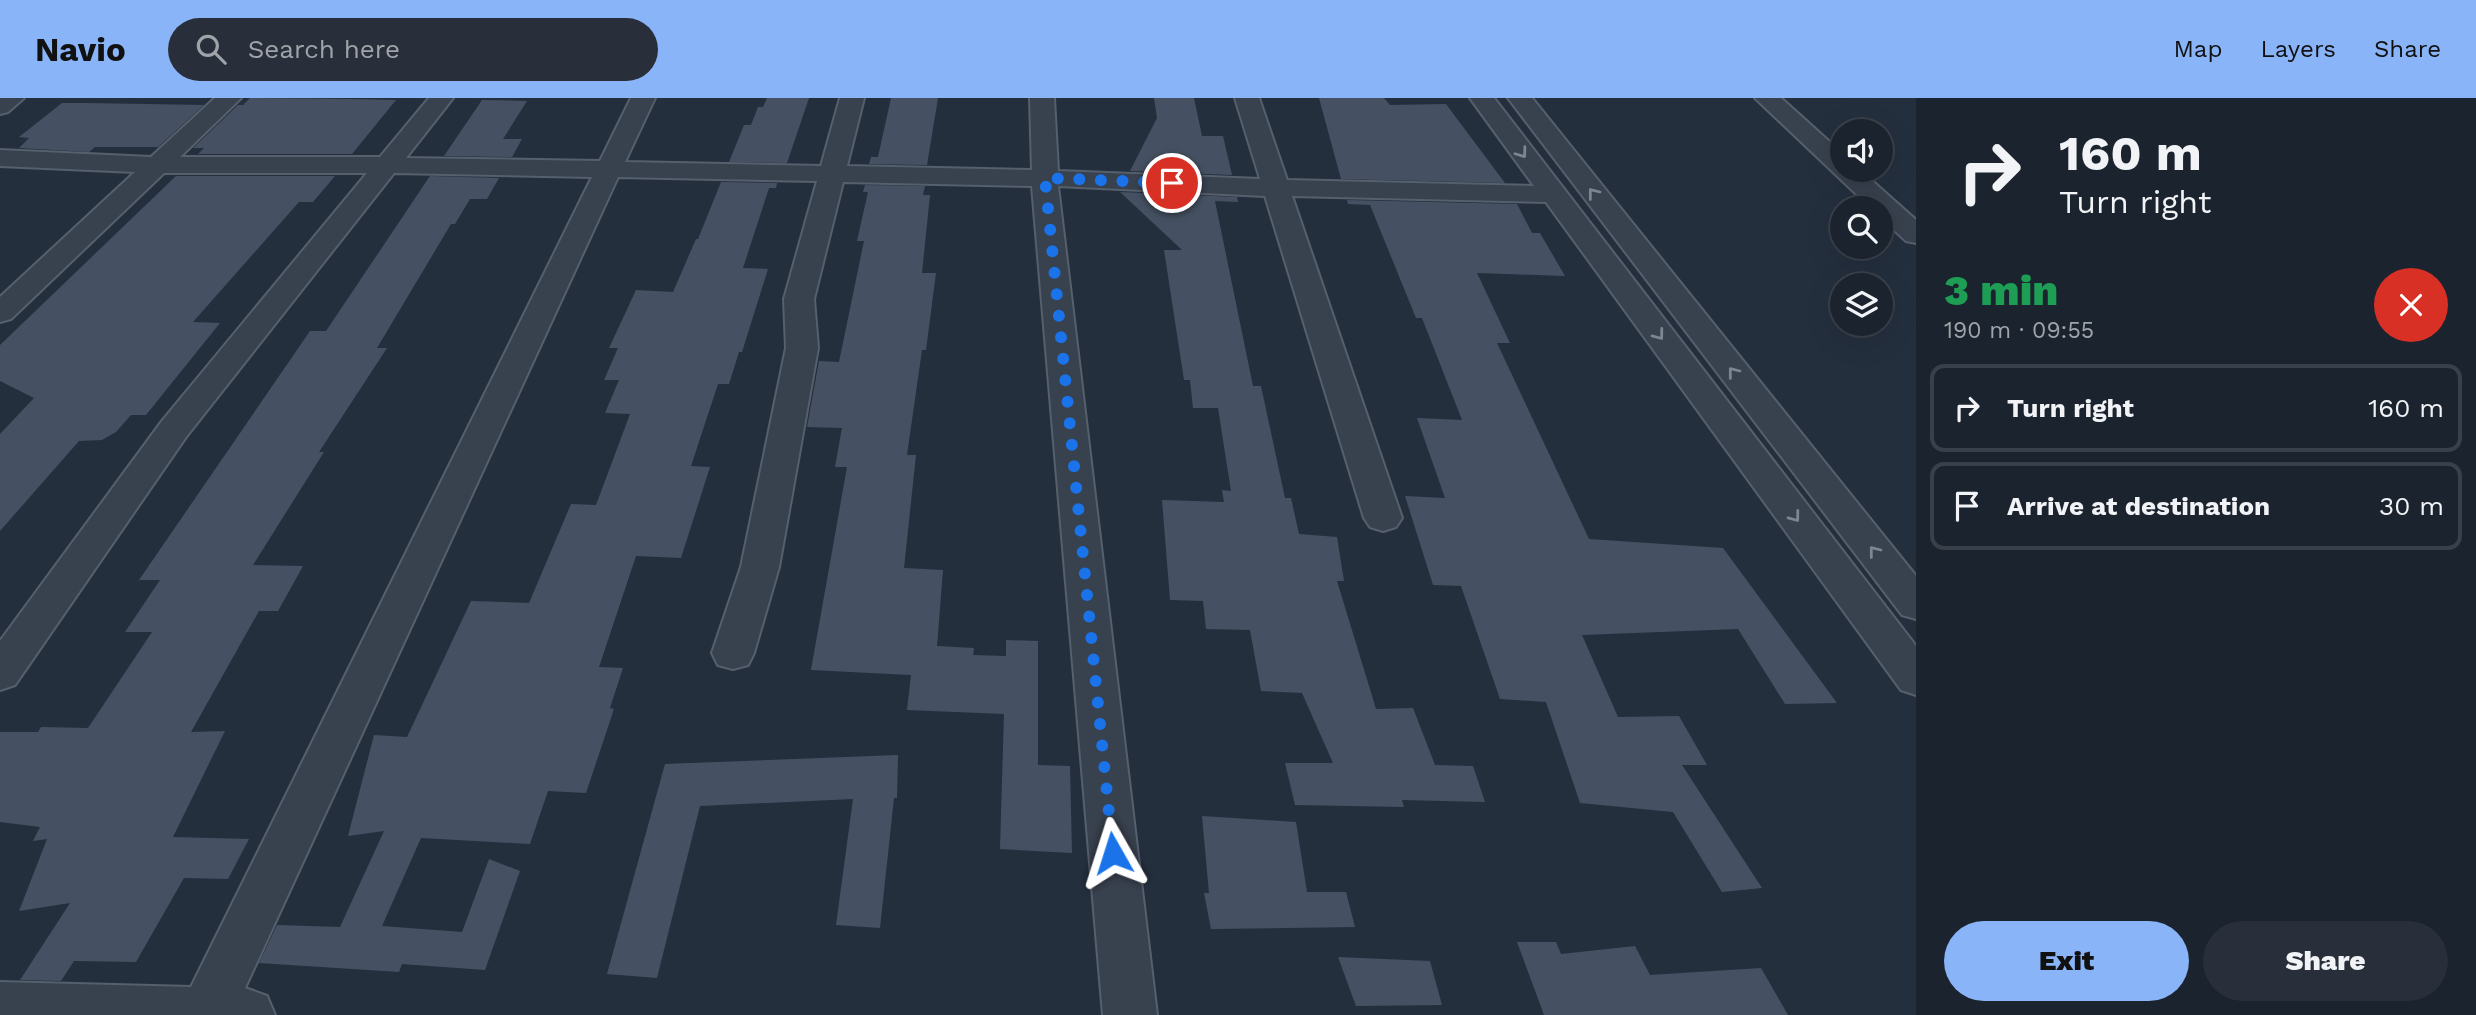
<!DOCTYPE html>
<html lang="en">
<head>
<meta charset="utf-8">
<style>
  :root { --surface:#1b232e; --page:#282f3a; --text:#f1f3f6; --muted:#a0a4aa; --line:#39404a; --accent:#8ab4f8 }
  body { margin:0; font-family:"Work Sans",sans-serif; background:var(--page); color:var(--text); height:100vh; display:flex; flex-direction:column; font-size:26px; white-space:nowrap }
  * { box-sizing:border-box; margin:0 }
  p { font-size:23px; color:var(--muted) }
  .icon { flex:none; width:38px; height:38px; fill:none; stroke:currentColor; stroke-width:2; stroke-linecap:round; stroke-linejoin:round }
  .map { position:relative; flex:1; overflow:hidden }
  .details { display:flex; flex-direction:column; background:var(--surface); width:560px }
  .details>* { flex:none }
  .banner { background:#1b232e; color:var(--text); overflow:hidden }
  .buttons { position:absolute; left:1830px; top:21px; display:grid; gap:14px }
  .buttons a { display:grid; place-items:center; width:63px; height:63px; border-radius:50%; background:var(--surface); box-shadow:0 7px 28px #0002,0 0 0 2px var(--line); font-size:35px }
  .pin { position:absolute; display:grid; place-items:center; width:60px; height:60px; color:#fff; margin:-30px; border:4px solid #fff; border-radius:50%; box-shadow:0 2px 7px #0007 }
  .me { position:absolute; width:77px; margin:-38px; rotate:354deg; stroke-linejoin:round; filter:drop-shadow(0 0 5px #0008) }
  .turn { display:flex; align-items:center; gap:24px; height:147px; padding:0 28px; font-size:32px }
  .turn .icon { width:91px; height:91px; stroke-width:2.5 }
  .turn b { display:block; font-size:49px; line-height:60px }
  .round { display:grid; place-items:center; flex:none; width:74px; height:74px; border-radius:37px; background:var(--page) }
  .overview { display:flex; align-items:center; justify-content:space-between; height:119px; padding:0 28px }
  h1 { font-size:42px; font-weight:800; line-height:52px; color:#1e9e55 }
  .button { display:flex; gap:14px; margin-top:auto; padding:14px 28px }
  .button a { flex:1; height:80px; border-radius:42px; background:var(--accent); color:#111; font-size:28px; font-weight:800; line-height:80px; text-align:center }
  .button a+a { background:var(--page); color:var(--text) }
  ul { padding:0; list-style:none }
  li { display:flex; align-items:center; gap:21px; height:88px; margin:0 14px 10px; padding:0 14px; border:4px solid var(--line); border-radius:14px }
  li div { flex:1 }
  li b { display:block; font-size:26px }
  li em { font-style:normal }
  header { display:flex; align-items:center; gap:42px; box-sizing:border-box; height:98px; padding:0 35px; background:var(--accent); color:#111 }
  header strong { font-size:33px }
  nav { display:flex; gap:38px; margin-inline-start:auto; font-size:24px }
  .search { width:490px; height:63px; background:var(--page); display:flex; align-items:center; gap:18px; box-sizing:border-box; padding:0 24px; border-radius:38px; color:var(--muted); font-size:26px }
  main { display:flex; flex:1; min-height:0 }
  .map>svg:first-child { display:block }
</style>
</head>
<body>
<header>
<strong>Navio</strong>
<div class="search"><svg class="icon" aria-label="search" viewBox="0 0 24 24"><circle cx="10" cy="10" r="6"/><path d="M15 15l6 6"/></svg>Search here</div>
<nav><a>Map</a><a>Layers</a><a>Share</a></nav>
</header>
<main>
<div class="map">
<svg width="1916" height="917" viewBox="0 0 1916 917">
  <rect width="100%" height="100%" fill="#242f3e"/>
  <g fill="#455162">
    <polygon points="250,0 352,1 396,2 352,56 198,56 204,50 193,50 238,7 243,7"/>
    <polygon points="767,0 809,0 787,65 729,64 744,27 751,27 758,9 763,9"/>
    <polygon points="891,0 938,0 927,67 869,66 871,59 878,59"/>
    <polygon points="1154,0 1194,0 1202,38 1223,38 1232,77 1130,73 1157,20"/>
    <polygon points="1319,0 1384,0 1390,7 1446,6 1505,85 1341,81"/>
    <polygon points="482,2 527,3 503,41 522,41 512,59 444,58"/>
    <polygon points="62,5 86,5 204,7 158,49 95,49 89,54 19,50 29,40 19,39"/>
    <polygon points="176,78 335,78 313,104 299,104 193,224 220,225 146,317 131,317 116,334 102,342 79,343 0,433 0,336 34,300 0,283 0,247"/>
    <polygon points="430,78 499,80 487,101 470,101 455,126 451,126 377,250 387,250 319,354 324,354 253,467 303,468 278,513 259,513 191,634 225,633 173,739 249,741 228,781 184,780 136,864 74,863 61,883 20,882 70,805 19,813 47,741 33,743 40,729 0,724 0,634 38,634 41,629 88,630 152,534 125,534 160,482 139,482 310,233 326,233"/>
    <polygon points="721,84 777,85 776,90 769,90 743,170 768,171 742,254 739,254 729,286 718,286 691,368 710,369 681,460 636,458 599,569 623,570 610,610 614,611 586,695 548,693 530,746 421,740 382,828 462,834 489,761 520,773 485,872 402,866 399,874 259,865 277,827 340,829 384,733 348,738 374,637 407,639 471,503 529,505 571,406 596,407 630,316 605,315 619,282 604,282 618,250 609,250 636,192 673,194 696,141 698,141"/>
    <polygon points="865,87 925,88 923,97 930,97 922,175 936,175 926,252 922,252 907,357 916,357 904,470 943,472 937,548 974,550 973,557 1006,558 1006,542 1038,543 1038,667 1070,668 1072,755 1000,751 1004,616 907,612 911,577 811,572 847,369 835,369 842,330 807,329 819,263 839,264 864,143 857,143 868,94 863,94"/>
    <polygon points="1120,94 1237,99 1238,104 1215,103 1253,288 1261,288 1285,400 1291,400 1299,436 1337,439 1344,483 1337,483 1376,611 1413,610 1435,667 1473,668 1485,704 1402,702 1404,709 1295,707 1285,665 1333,665 1302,595 1261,593 1250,532 1206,531 1203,503 1170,502 1162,402 1224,404 1222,392 1231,393 1218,310 1193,310 1190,282 1184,282 1164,152 1182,152"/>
    <polygon points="1347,102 1517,106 1532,135 1540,135 1565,178 1477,175 1510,245 1497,245 1589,441 1723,450 1837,605 1785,606 1738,531 1582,537 1618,619 1679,618 1707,667 1682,667 1762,790 1722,794 1673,714 1580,705 1546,604 1500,601 1461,488 1433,487 1405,398 1445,400 1417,320 1462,322 1422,220 1416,220 1370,107 1348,106"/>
    <polygon points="898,657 897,700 894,700 880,830 836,827 853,701 700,708 657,880 607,876 665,666"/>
    <polygon points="1202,718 1296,724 1307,794 1346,794 1355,829 1211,831 1204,795 1209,795"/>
    <polygon points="1517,844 1556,844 1561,856 1635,848 1650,877 1761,870 1788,917 1544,917"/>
    <polygon points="1338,859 1430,863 1442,907 1356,908"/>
  </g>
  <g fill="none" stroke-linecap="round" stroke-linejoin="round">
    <g stroke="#565f6c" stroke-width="4">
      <g id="minor">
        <polygon points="0,0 24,0 8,14 0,16"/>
        <polygon points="215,0 241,0 180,59 380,59 429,0 453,0 406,60 600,63 631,0 655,0 625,64 821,68 840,0 864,0 847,68 1032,72 1030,0 1054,0 1058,73 1260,81 1235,0 1259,0 1287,82 1534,88 1470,0 1494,0 1916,548 1916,597 1901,592 1546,104 1292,98 1402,420 1396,429 1383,433 1370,429 1364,420 1265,98 1058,88 1157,917 1103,917 1032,88 843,84 814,201 818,250 779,469 754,555 748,567 733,571 718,567 712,555 741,469 786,250 784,201 817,83 618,79 245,890 267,898 275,917 0,917 0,884 191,889 592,79 394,75 186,339 15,587 0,592 0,543 162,323 367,75 164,75 11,221 0,224 0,199 135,74 0,68 0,52 151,59"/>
        <polygon points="1508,0 1532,0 1916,478 1916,521 1902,517"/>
        <polygon points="1755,0 1781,0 1843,56 1843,72 1860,72 1916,122 1916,145 1906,143 1881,120 1881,110 1871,110"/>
      </g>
    </g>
    <use href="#minor" fill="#38414e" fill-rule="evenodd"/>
  </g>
  <defs><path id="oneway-chevron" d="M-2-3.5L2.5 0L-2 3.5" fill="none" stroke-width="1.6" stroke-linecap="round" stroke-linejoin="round" transform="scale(1.75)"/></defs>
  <g stroke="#7c8592">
    <use href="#oneway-chevron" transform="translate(1522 55) rotate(54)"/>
    <use href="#oneway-chevron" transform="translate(1593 95) rotate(-128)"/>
    <use href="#oneway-chevron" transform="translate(1659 237) rotate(53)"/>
    <use href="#oneway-chevron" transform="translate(1733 274) rotate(-128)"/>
    <use href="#oneway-chevron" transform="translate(1795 419) rotate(53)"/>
    <use href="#oneway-chevron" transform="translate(1874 453) rotate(-128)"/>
  </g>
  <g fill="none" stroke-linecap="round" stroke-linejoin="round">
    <polyline stroke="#1a73e8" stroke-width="12" stroke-dasharray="0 21.6" points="1113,755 1045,80 1172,85"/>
  </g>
</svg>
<div class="buttons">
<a><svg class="icon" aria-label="sound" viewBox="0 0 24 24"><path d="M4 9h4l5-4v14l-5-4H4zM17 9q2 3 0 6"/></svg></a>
<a><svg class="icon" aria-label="search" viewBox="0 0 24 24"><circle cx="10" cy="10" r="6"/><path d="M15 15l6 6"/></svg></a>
<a><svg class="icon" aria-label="layers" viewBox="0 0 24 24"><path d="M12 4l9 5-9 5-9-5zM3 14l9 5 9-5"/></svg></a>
</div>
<div class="pin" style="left:1172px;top:85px;background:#d93025"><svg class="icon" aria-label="arrive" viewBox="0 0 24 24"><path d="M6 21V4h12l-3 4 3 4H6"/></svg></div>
<svg class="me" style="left:1113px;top:755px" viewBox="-20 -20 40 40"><path d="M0-17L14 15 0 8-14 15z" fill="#1a73e8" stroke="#fff" stroke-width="4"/></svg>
</div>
<section class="details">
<div class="banner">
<div class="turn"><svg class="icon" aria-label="right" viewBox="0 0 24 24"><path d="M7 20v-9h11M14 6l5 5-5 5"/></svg><div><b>160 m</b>Turn right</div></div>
</div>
<div class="overview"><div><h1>3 min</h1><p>190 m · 09:55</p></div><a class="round" style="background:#d93025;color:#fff"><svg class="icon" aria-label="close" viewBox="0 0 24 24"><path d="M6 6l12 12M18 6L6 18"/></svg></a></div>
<ul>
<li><svg class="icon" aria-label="right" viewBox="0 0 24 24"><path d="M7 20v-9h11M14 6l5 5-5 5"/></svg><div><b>Turn right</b></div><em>160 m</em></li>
<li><svg class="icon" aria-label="arrive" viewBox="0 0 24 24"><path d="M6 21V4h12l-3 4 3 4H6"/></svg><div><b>Arrive at destination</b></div><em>30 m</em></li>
</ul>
<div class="button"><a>Exit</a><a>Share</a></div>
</section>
</main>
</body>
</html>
